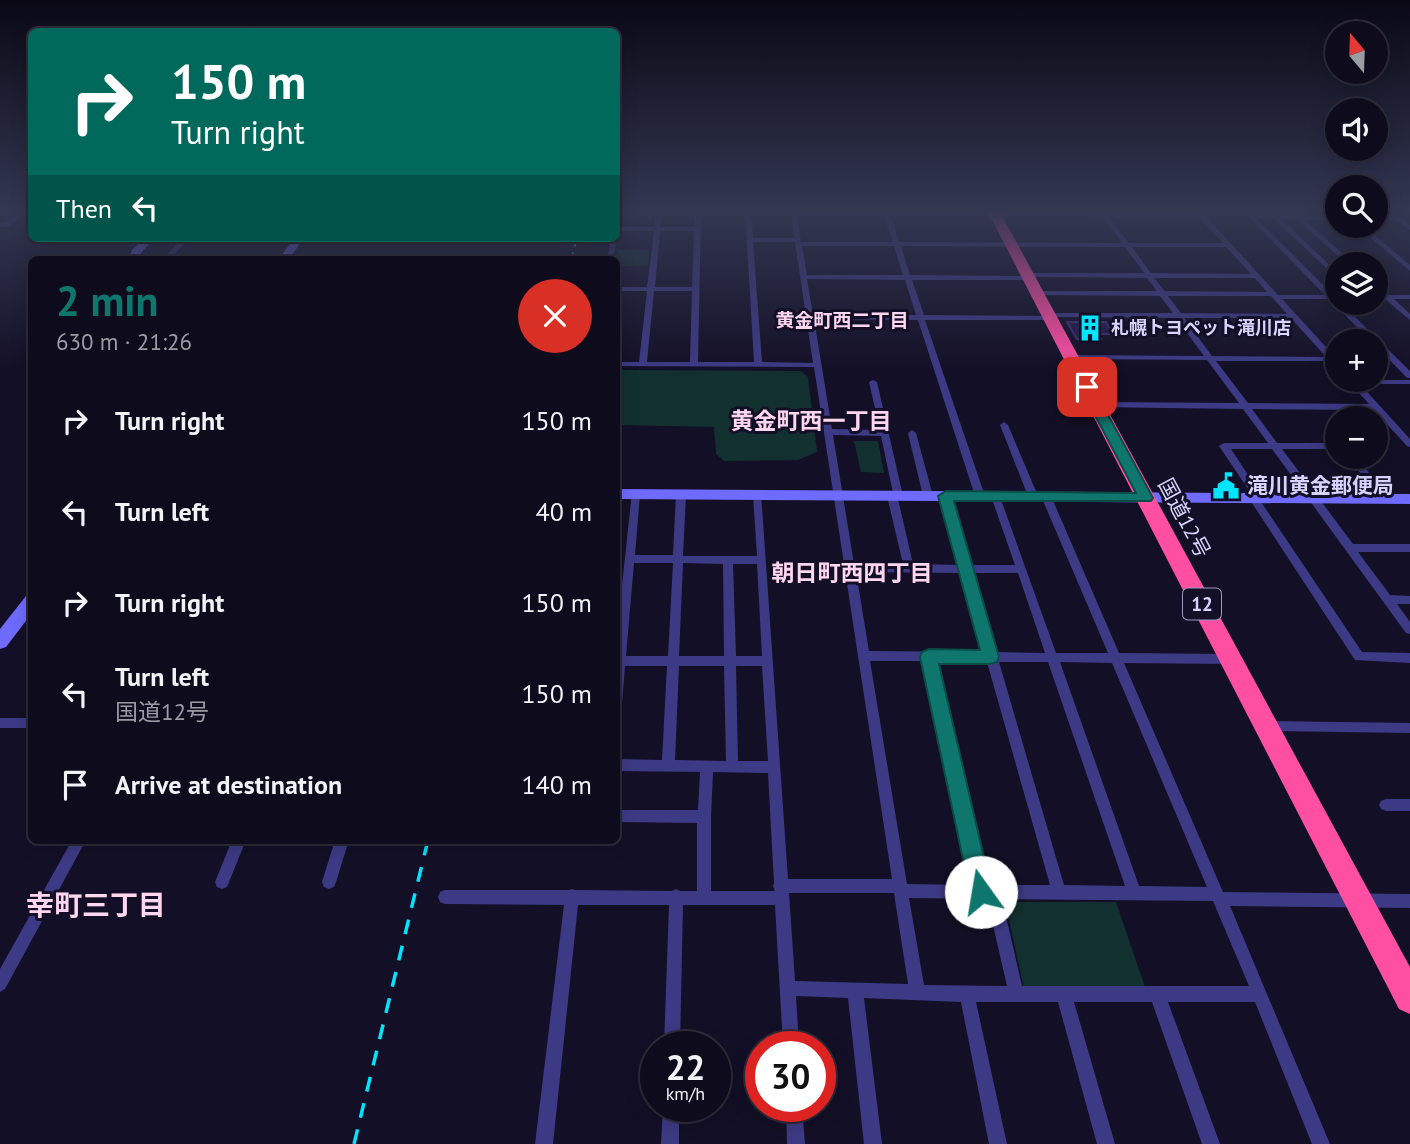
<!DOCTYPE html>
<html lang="en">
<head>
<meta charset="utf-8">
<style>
  :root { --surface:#0e0b1c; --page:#171425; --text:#f1f3f6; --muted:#9b9ba3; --line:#2e2b3b; --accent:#0f766e }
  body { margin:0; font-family:"PT Sans","Noto Sans JP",sans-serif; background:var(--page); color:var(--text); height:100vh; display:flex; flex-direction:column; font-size:26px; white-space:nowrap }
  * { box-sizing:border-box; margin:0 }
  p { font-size:23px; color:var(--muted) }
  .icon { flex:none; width:38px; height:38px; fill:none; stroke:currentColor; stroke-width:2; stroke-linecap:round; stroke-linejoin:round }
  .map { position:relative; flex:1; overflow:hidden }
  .details { position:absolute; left:28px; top:256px; width:592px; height:588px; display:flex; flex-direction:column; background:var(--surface); border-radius:10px; box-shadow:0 4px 18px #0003,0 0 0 2px var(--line) }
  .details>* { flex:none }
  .guide { position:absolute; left:28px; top:28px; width:592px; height:214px; border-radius:10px; box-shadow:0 4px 18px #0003,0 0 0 2px var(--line); background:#00695c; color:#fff; overflow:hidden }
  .needle { width:46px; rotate:341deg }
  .fabs { position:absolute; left:1325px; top:21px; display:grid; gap:14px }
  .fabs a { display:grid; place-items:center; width:63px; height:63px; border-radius:50%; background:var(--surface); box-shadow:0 4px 18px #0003,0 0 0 2px var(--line); font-size:35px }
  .speed { position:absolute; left:640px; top:1031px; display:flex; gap:14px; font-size:35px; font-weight:700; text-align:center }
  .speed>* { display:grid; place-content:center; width:91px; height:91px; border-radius:50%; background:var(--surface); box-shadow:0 4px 18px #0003,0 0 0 2px var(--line); line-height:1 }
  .speed small { font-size:18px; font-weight:400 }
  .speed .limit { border:10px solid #d22; background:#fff; color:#111 }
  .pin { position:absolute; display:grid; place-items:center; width:60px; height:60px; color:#fff; margin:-30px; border-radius:14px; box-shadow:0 4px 10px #0006 }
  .me { position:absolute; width:77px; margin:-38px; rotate:347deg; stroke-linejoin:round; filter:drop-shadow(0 0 5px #0008) }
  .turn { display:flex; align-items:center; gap:24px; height:147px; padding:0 28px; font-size:32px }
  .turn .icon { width:91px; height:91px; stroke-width:2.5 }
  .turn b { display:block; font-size:49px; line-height:60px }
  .then { display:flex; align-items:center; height:66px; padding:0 28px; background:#0003; gap:14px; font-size:26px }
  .round { display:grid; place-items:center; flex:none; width:74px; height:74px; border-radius:37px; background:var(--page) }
  .headline { display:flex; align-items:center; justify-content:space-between; height:119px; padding:0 28px }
  h1 { font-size:42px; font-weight:700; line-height:52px; color:var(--accent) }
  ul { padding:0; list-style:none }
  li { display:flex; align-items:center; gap:21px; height:91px; padding:0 28px }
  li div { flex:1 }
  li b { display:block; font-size:26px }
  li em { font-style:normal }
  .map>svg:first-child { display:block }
</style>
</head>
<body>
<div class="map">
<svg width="1410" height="1144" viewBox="0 0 1410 1144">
  <rect width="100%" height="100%" fill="#130f26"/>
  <g fill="#12302f">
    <polygon points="617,250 649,250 648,266 616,266"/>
    <polygon points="616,370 801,371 808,377 817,452 798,460 724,461 716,454 714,427 616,425"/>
    <polygon points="854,441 878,441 884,473 861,472"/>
    <polygon points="1005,902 1116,902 1146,990 1024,988"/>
  </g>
  <polygon fill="#241b47" stroke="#3b2d73" stroke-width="2" points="1067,322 1106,322 1113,334 1098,334 1101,339 1077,339"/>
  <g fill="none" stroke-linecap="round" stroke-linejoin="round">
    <g fill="#3d3a85" fill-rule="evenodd">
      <polygon points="22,210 30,210 9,226 0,227 0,223 5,223"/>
      <polygon points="616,210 621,210 619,225 616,227"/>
      <path d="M656 210H662L660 227H694L695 210H701L698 362H754L745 210H751L753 238H794L790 210H796V212L1100 213 1098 210H1105L1106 213H1195L1194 210H1200L1278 295H1325L1242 210H1249L1254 215H1270L1265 210H1272L1277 215 1337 216V220H1305L1354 264H1347L1297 219H1281L1337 272V278L1274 219H1257L1333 295H1337V303H1341L1410 371V378H1407L1376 346V341H1371L1329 299H1282L1337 359V366L1330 361H1216L1248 403 1369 404 1347 380H1410V384H1360L1410 439V447L1407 446 1374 410 1252 409 1277 443H1337V449H1282L1353 544H1410V552H1358L1390 595 1410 596V604H1397L1410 622V634L1406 633 1272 449H1231L1264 499 1261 502 1362 652 1410 653V663L1355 660 1250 500 1248 498 1252 495 1219 446 1224 443H1268L1243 409 1093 407 1092 405 1096 402 1239 403 1207 360 1071 359 1067 357 1071 355 1204 356 1176 318 1053 317V320H925L985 496 980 499 975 496 918 320 814 319 832 429 880 430 869 382 873 380 877 382 903 496 898 499 913 564 960 565 941 496 946 493 951 496 971 565H1015L991 496 993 494H999L1056 653H1108L1041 496 1046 493 1051 496 1119 653 1230 654 1234 656 1236 659 1234 662 1230 664 1124 663 1223 892 1410 894V908L1230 906 1330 1144H1312L1255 1002H1168L1220 1144H1202L1152 1002H1074L1115 1144H1097L1058 1002H976L1007 1144H989L961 1002 864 998 882 1144H864L848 998 796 996 799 1046H783L775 905H683L680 1046H664L669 905H578L553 1144H535L564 905 445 904 440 902 438 897 440 892 445 890H569L572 889 575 890 672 891 676 889 680 891H697V823L616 822V810H698L700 772 616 771V759L662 760 667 666H625L622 704 620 708 616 709V641L632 492H638L640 494 635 555H673L676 495 681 492 686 495 683 556H757L753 495 758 492 761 493 788 879H892L814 367 616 366V362H639L647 291H616V287H647L654 231H616V227H654ZM797 216H884L893 242H801ZM891 216 1103 217 1122 243 899 242ZM1109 217H1199L1223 243H1129ZM660 231H694L692 287H655ZM753 242H795L813 363 762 362ZM802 246H894L903 275H807ZM901 246 1125 247 1144 273H1027L1025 274 1024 276 910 275ZM1132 247H1226L1251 274 1151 273ZM1032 277 1147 278 1157 291H1037L1033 293 1037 295 1160 296 1173 313H1049L1046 316 924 315 912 280H1029L1031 279ZM1154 278H1255L1267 292 1165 291ZM807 279 905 280 916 315H813ZM654 291H692L690 362H647ZM1168 296H1271L1287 314 1181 313ZM1184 318H1291L1326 357 1212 356ZM833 435 881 436 893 493 887 496 903 564H854ZM634 563H673L668 656H626ZM683 563 723 564 724 656H679ZM733 564H757L762 656H736ZM856 572 963 573 985 652 869 651ZM973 573H1018L1045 653 996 652ZM870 661H924L972 885 907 884ZM936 661 987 662 1050 885H986ZM999 662H1048L1125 886 1064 885ZM1060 662 1112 663 1207 887 1139 886ZM679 666H724L726 761 675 760ZM736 666H762L768 761H738ZM713 772 768 773 774 883 773 886 775 891H711V817ZM789 893H894L908 984 795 981ZM909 898 987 899 1007 986 924 985ZM1002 899 1213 901 1249 986H1022Z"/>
      <polygon points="1384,210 1392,210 1410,225 1410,230 1396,220 1376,220 1376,216 1391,216"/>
      <polygon points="1357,226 1364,226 1410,265 1410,271"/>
      <polygon points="616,237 617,238 613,259 607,259 611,238 616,238"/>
      <polygon points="182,238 189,238 170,259 163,259"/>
      <polygon points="1376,285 1389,295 1410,295 1410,299 1394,299 1410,314 1410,320 1385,299 1376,299 1376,295 1380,295 1376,290"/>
      <polygon points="1004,422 1008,425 1038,496 1036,498 1030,498 1028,496 1000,425"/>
      <polygon points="912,430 916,433 933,496 928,499 923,496 908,433"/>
      <polygon points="1347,457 1356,457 1390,497 1392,499 1390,501 1384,501"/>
      <rect x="0" y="718" width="32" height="10"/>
      <polygon points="1266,721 1410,723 1410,733 1266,731 1262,730 1260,726 1262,722"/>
      <polygon points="1386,799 1410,799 1410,811 1386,811 1381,809 1379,805 1381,801"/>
      <polygon points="72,840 86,840 5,989 0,992 0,969"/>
      <polygon points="232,840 246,840 227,887 222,889 217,887 215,882"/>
      <polygon points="335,840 349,840 336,882 334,887 329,889 324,887 322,882"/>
      <polygon points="663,1106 679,1106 679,1144 661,1144"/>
      <polygon points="786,1106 802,1106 805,1144 787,1144"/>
    </g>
    <g fill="#6f6bff" fill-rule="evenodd">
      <polygon points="144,238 155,238 141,253 139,259 129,259 132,250"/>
      <polygon points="294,238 304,238 289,259 279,259"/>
      <polygon points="616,489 1410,494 1410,504 616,499"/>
      <polygon points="32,594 32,613 6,647 0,649 0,629 26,596"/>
    </g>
    <polygon fill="#ff4fa3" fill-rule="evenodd" points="987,210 999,210 1410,967 1410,1014 1399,1009"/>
    <polyline stroke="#00e5ff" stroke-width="2" stroke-dasharray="7 6" stroke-linecap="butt" points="571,259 577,238"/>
    <polyline stroke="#00e5ff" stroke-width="3.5" stroke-dasharray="15 12" stroke-linecap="butt" points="354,1144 428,840"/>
  </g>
  <linearGradient id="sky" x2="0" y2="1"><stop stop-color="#0a0815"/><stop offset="0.57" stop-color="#333752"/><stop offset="1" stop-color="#333752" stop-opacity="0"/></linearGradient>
  <rect width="1410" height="371" fill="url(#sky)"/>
  <polygon fill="#0f766e" stroke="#0a4d48" stroke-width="2" points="1087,383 1093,387 1153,498 1151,501 954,501 999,657 997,662 990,664 939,664 992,892 989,899 981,903 973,899 970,892 920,657 922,652 929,649 980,650 938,496 946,491 1136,493 1080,387"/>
  <defs>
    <g id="building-bare" transform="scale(2.1)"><path d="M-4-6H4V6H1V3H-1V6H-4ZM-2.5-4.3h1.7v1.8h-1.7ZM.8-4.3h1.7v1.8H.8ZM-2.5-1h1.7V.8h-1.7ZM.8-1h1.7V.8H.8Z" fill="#00e5ff" stroke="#130f26" stroke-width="2.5" paint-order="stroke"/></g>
    <g id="civic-bare" transform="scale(2.1)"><path d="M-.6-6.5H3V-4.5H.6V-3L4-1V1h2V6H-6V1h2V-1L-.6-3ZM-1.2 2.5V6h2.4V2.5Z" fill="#00e5ff" stroke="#130f26" stroke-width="2.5" paint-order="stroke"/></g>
  </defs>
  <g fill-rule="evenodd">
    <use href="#building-bare" x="1090" y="328"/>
    <use href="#civic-bare" x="1226" y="486"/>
  </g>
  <g text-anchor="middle" stroke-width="6" stroke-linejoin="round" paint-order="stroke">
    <g font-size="18" font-weight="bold" fill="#d9d4ff" stroke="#130f26" text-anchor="start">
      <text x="1111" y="334">札幌トヨペット滝川店</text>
    </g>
    <g font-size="19" font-weight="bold" fill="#ffd6f0" stroke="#130f26">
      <text x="842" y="327">黄金町西二丁目</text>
    </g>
    <rect fill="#130f26" stroke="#9e99be" stroke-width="2" x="1183" y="588.5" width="38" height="31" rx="5"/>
    <g font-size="19" font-weight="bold" fill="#d9d4ff">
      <text x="1202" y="611">12</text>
    </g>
    <g font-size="21" font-weight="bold" fill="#d9d4ff" stroke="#130f26" text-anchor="start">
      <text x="1247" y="493">滝川黄金郵便局</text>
    </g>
    <g font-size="21" fill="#d9d4ff" stroke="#130f26">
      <text transform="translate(1184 518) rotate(62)" y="7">国道12号</text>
    </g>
    <g font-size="23" font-weight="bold" fill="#ffd6f0" stroke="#130f26">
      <text x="811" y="429">黄金町西一丁目</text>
      <text x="852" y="581">朝日町西四丁目</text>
    </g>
    <g font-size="28" font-weight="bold" fill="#ffd6f0" stroke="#130f26">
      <text x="96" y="915">幸町三丁目</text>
    </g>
  </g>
</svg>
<div class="fabs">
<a><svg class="needle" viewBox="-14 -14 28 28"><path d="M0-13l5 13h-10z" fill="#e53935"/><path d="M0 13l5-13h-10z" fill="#9b9ba3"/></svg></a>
<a><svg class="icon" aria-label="sound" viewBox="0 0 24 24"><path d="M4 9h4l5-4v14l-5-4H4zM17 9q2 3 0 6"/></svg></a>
<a><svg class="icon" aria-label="search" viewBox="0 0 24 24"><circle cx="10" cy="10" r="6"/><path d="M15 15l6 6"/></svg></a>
<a><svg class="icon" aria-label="layers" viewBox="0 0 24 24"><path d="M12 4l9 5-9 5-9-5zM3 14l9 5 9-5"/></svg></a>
<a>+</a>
<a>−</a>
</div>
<div class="speed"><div>22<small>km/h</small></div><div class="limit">30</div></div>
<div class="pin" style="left:1087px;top:387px;background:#d93025"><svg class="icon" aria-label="arrive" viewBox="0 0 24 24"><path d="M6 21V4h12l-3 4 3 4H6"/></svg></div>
<svg class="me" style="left:981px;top:892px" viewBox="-20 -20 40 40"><circle r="19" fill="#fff"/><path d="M0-13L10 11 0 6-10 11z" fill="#0f766e"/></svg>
<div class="guide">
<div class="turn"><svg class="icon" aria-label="right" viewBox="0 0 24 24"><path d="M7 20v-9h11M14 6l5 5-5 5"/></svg><div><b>150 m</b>Turn right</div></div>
<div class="then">Then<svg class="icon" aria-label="left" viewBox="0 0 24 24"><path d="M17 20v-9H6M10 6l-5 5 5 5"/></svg></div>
</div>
<section class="details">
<div class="headline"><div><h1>2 min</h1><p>630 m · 21:26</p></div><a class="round" style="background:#d93025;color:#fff"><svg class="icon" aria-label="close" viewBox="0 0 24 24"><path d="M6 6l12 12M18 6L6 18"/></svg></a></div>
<ul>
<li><svg class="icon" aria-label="right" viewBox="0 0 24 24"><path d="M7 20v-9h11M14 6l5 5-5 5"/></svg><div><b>Turn right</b></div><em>150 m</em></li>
<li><svg class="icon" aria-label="left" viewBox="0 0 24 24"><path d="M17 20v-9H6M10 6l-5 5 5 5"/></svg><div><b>Turn left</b></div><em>40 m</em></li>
<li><svg class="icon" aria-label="right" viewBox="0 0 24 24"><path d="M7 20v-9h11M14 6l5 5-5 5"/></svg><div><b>Turn right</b></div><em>150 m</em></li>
<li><svg class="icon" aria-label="left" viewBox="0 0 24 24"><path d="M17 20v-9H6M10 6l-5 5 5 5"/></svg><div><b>Turn left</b><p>国道12号</p></div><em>150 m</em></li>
<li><svg class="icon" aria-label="arrive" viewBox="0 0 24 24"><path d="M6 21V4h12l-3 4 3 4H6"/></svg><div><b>Arrive at destination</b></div><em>140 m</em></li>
</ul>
</section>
</div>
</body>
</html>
